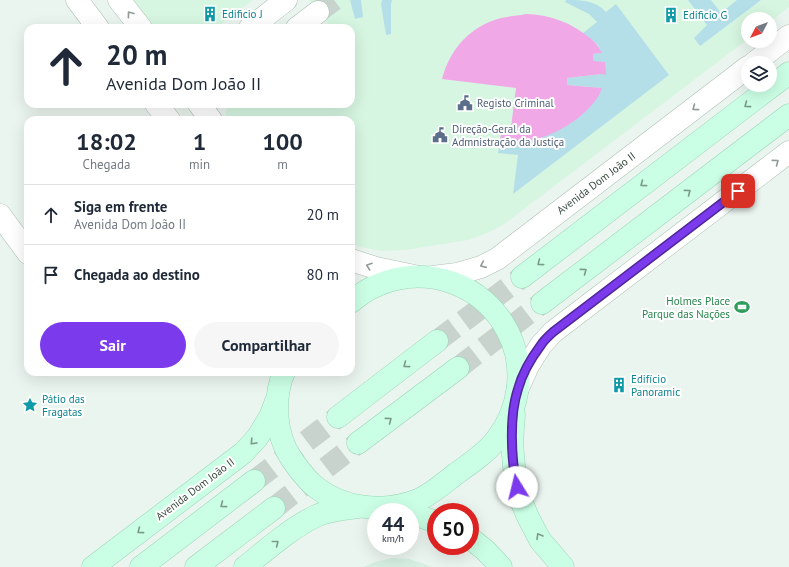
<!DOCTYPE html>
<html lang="pt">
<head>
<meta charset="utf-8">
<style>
  :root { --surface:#fff; --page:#f6f6f7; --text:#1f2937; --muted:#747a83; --line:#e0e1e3; --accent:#7c3aed }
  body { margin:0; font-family:"PT Sans",sans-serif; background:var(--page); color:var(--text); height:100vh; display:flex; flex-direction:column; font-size:15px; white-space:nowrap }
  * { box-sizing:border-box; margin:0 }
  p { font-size:13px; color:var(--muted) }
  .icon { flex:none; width:22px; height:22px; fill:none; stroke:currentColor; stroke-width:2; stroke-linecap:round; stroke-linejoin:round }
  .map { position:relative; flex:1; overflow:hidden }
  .sheet { position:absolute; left:24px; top:116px; width:331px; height:260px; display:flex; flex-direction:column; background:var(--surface); border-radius:12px; box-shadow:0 4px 16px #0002 }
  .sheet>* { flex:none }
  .banner { position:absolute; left:24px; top:24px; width:331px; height:84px; border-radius:12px; box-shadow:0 4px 16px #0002; background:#fff; color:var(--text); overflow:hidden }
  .needle { width:26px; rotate:229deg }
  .fabs { position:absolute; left:741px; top:12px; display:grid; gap:8px }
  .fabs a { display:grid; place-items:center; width:36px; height:36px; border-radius:50%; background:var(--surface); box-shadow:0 4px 16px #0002; font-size:20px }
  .speed { position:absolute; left:367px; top:503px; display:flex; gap:8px; font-size:20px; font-weight:700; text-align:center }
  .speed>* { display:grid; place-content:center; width:52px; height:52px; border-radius:50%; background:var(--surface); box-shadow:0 4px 16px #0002; line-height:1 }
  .speed small { font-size:10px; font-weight:400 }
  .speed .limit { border:6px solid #d22; background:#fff; color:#111 }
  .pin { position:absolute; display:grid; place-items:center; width:34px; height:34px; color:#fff; margin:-17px; border-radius:8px; box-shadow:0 2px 6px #0006 }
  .me { position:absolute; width:44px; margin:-22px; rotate:351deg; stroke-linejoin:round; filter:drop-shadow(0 0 3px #0008) }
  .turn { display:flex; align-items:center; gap:14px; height:84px; padding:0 16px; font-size:18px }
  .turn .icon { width:52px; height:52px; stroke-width:2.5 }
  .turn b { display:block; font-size:28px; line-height:34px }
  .eta { display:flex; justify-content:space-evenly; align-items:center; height:68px; text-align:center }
  .eta b { font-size:24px; font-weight:700; line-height:28px }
  .primary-button { display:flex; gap:8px; margin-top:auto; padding:8px 16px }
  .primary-button a { flex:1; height:46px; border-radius:24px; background:var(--accent); color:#fff; font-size:16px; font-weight:700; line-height:46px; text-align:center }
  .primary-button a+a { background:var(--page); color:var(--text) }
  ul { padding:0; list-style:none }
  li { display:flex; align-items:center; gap:12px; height:60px; padding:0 16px; border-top:1px solid var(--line) }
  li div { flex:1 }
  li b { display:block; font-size:15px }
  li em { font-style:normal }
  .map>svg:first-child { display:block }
</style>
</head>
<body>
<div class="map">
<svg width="789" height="567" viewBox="0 0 789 567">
  <rect width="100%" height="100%" fill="#ebf5ef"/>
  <g fill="#d6f6e1">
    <polygon points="134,0 253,0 216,28 154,28"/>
    <polygon points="309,0 789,0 789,7 770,22 770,19 748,19 748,39 511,219 501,226 490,232 468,240 405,250 382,251 360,247 351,244 351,120 226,120 226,112 229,104 351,104 351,28 326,28 329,25"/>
  </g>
  <polygon fill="#d5eee1" points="392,558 409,559 425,564 431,567 363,567 375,562"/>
  <g fill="#b4dfe9">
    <polygon points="350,0 361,0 363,17 355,19"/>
    <polygon points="382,0 392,0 391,4 391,34 386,35 381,4"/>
    <path d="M566 0C581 0 595 0 606 12L616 4 669 75 513 194 518 155 498 153 499 146 520 144 540 139 602 88 567 85V78L602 74 593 61V54L601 53 598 45 583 33 597 22 589 14 565 2Z"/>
    <polygon points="688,0 711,0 721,13 737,0 761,0 700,46 694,38 707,25"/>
  </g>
  <path fill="#f1a8e6" d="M526 14C549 14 572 23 590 38 592 40 595 42 597 45 599 47 600 50 602 53L593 54V61L605 62 606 75 602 74 567 78V85L602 88C599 98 592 105 584 113 561 134 530 144 499 146L501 134 510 135 516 88 442 79C450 49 470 26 501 18 509 16 517 16 526 14Z"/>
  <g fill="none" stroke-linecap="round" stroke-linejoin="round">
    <polyline stroke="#c7d3cc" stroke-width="22" stroke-dasharray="22 11" stroke-linecap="butt" points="318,12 334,0"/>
    <g stroke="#c7d3cc" stroke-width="22" stroke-dasharray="22 11" stroke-linecap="butt">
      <polyline points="437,341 522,277"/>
      <polyline points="458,368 542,303"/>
      <polyline points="254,481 338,417"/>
      <polyline points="274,508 358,443"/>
    </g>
    <g stroke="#adc1b5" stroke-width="23">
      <g id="street">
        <polyline points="77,0 98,28"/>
        <polyline points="119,0 141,28"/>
        <polyline points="250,28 286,0"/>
        <polyline points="297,28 318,12"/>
        <polyline points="754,63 789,36"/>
        <polyline points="156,104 169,120"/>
        <polyline points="199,104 211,120"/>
        <polyline points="0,215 28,253"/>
        <polyline points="351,260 376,268 414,276"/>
        <polyline points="433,277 457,274 481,267 497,259 748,67"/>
        <polyline points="518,388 528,366 541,345 553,332 789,152"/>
      </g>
    </g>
    <g stroke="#9ad5b7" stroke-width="23">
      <g id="secondary">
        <polyline points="522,277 789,73"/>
        <polyline points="542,303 789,115"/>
        <path d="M284 372C273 398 275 434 291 458 297 467 303 475 311 483 340 509 382 514 418 500 432 494 445 482 457 473 471 463 486 453 496 440 520 409 526 367 508 332 484 284 427 264 378 285 368 289 359 295 351 302"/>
        <polyline points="514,414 512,443 515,478 519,496 528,517 540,540 563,567"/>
        <polyline points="338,417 437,341"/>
        <polyline points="358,443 458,368"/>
        <polyline points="410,514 419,516 436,522"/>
        <polyline points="470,538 485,550 501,567"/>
        <polyline points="93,567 243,453 257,438 270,417 276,401"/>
        <polyline points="141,567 254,481"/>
        <polyline points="196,567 274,508"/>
        <path d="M245 567C266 550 291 528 316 516 328 510 344 509 358 507"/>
      </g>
    </g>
    <use href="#street" stroke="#fff" stroke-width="22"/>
    <use href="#secondary" stroke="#cbffe5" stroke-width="22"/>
  </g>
  <defs><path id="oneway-chevron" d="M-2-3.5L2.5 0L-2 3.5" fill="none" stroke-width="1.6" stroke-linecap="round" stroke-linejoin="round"/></defs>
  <g stroke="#929b95">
    <use href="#oneway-chevron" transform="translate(130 14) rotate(-127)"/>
    <use href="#oneway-chevron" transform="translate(695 108) rotate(143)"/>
    <use href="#oneway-chevron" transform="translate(776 162) rotate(-37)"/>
    <use href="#oneway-chevron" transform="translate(483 265) rotate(156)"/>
    <use href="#oneway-chevron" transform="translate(369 266) rotate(-161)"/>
  </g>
  <g stroke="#7a9b89">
    <use href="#oneway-chevron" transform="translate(747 105) rotate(143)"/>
    <use href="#oneway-chevron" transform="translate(643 184) rotate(143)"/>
    <use href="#oneway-chevron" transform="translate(688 192) rotate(-37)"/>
    <use href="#oneway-chevron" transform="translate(540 263) rotate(143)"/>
    <use href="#oneway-chevron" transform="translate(584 271) rotate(-37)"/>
    <use href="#oneway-chevron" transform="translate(406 365) rotate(143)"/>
    <use href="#oneway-chevron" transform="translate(389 420) rotate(-37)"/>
    <use href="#oneway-chevron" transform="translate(253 442) rotate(133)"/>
    <use href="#oneway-chevron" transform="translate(223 505) rotate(143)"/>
    <use href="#oneway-chevron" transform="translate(140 531) rotate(143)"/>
    <use href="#oneway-chevron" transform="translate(539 536) rotate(-121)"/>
    <use href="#oneway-chevron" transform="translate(276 543) rotate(-38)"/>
  </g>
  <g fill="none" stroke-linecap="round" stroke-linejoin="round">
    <g stroke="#51269a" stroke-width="10">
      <path id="route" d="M517 487C511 459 509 416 518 389 522 374 532 357 541 345 544 340 549 336 553 332L738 191"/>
    </g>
    <use href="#route" stroke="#7c3aed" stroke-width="7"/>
  </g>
  <defs>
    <g id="building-bare" transform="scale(1.2)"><path d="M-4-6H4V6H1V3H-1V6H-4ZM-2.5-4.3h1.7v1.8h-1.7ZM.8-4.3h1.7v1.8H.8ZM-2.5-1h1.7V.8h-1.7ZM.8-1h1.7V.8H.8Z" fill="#0f9aa8" stroke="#fff" stroke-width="2.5" paint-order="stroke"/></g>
    <g id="civic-bare" transform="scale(1.2)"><path d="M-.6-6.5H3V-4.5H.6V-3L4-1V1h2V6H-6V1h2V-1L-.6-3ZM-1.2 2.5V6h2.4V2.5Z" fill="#5c6f8a" stroke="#fff" stroke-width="2.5" paint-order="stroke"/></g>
    <g id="stadium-bare" transform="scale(1.2)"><path d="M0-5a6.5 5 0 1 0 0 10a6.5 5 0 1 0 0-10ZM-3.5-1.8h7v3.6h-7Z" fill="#2e9e5b" stroke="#fff" stroke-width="2.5" paint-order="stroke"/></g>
    <g id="sight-bare" transform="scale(1.2)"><path d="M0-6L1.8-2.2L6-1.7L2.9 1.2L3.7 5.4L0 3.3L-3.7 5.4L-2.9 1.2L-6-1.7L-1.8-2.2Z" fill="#0f9aa8" stroke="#fff" stroke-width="2.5" paint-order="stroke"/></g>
  </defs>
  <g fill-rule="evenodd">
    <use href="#building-bare" x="210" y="14"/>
    <use href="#building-bare" x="671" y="15"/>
    <use href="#civic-bare" x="465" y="103"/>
    <use href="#civic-bare" x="440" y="135"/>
    <use href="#stadium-bare" x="742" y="307"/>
    <use href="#building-bare" x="619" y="385"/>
    <use href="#sight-bare" x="30" y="405"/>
  </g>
  <g text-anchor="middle" stroke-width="4" stroke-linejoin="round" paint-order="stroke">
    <g font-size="11" fill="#0d838f" stroke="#fff" text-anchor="start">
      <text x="222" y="18">Edificio J</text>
      <text x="683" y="19">Edificio G</text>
      <text x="631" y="383">Edifício<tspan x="631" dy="13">Panoramic</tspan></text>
      <text x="42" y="403">Pátio das<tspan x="42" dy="13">Fragatas</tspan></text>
    </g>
    <g font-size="11" fill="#4e5e75" stroke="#fff" text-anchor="start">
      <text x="477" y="107">Registo Criminal</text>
      <text x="452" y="133">Direção-Geral da<tspan x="452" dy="13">Admnistração da Justiça</tspan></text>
    </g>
    <g font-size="11" fill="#384a3e" stroke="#fff">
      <text transform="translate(596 183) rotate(-37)" y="4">Avenida Dom João II</text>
      <text transform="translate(195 489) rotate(-37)" y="4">Avenida Dom João II</text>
    </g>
    <g font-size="11" fill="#27864d" stroke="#fff" text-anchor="end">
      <text x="730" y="305">Holmes Place<tspan x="730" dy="13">Parque das Nações</tspan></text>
    </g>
  </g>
</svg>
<div class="fabs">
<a><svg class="needle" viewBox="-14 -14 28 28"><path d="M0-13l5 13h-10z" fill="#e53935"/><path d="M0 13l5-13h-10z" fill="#747a83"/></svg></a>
<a><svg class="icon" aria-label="layers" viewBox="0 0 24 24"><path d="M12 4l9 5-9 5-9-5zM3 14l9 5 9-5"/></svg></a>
</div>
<div class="speed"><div>44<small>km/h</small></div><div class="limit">50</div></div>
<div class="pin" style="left:738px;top:191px;background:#d93025"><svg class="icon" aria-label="arrive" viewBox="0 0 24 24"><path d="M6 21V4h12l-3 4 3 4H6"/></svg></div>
<svg class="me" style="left:517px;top:487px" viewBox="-20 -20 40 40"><circle r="19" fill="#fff"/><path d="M0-13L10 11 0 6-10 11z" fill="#7c3aed"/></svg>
<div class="banner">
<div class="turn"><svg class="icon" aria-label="ahead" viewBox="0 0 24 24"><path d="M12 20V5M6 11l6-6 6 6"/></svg><div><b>20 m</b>Avenida Dom João II</div></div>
</div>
<section class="sheet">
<div class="eta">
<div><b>18:02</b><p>Chegada</p></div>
<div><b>1</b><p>min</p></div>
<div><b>100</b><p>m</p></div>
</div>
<ul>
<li><svg class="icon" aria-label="ahead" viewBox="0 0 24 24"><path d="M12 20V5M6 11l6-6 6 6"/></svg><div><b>Siga em frente</b><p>Avenida Dom João II</p></div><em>20 m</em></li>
<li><svg class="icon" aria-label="arrive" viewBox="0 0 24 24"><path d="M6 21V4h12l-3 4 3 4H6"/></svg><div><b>Chegada ao destino</b></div><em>80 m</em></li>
</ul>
<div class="primary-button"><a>Sair</a><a>Compartilhar</a></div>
</section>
</div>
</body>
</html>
